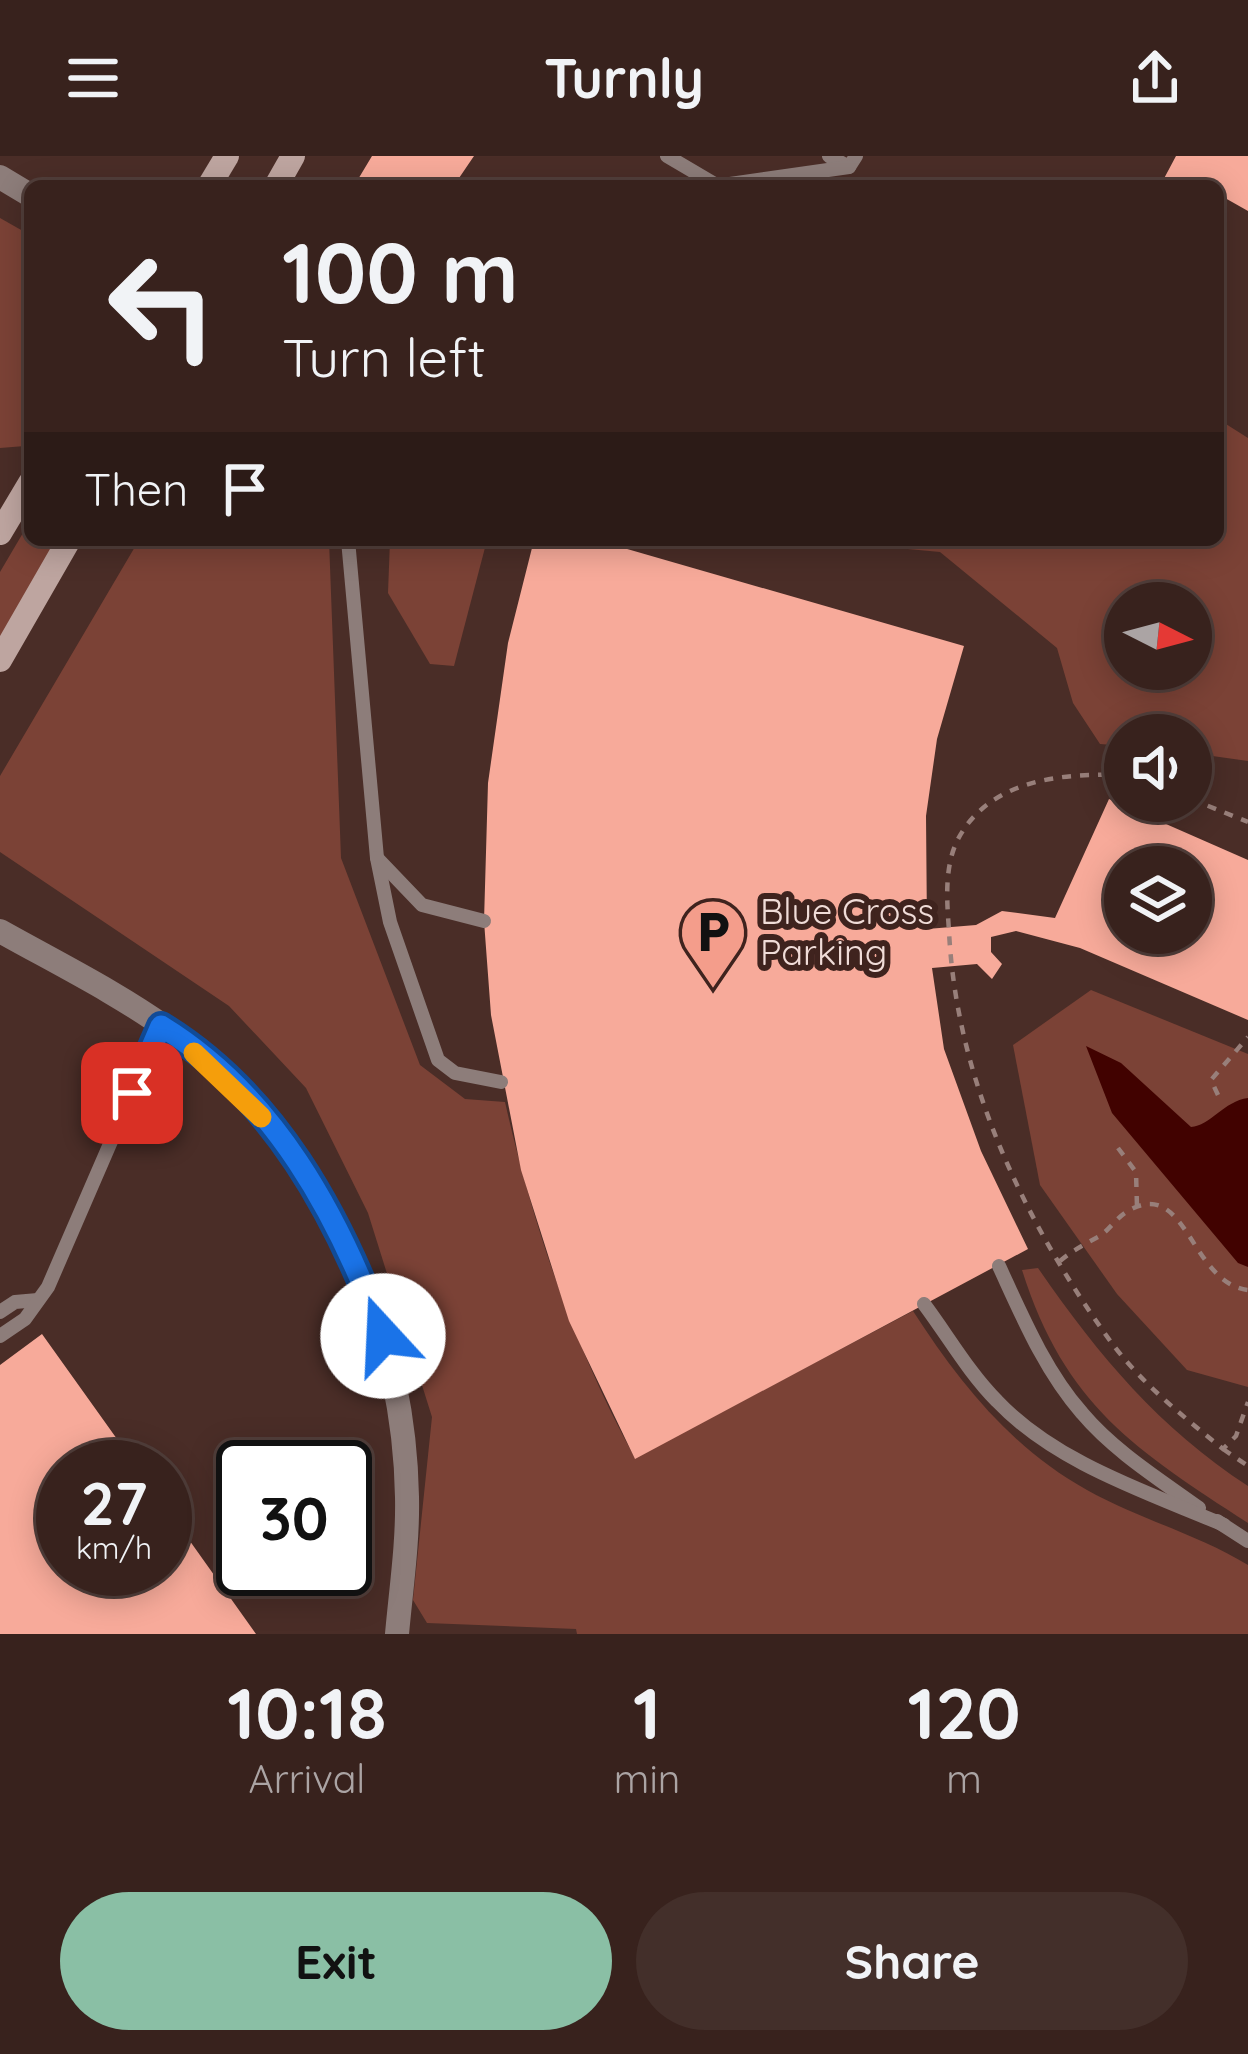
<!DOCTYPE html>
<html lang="en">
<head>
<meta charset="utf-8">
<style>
  :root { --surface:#38221d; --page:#432f2a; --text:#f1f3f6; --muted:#aba4a4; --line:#523f3b; --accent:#8abfa5 }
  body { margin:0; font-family:Quicksand,sans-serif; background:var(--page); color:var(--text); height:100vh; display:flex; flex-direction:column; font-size:45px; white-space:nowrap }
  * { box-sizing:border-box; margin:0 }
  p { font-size:39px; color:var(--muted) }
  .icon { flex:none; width:66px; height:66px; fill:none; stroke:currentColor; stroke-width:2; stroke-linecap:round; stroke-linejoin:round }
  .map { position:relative; height:1478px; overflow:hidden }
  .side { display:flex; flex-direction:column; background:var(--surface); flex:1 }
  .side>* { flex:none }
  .banner { position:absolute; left:24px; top:24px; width:1200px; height:366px; border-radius:18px; box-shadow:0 6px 30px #0003,0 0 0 3px var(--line); background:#38221d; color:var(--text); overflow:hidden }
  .needle { width:78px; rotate:96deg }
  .controls { position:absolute; left:1104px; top:426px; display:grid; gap:24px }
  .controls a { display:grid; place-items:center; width:108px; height:108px; border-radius:50%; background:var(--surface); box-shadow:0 6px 30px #0003,0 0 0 3px var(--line); font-size:60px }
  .speed { position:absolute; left:36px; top:1284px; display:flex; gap:24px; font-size:60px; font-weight:700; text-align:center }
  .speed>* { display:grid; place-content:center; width:156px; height:156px; border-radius:50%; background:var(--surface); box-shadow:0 6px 30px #0003,0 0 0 3px var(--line); line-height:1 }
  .speed small { font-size:30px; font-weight:400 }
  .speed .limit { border:6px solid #111; border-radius:18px; background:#fff; color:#111 }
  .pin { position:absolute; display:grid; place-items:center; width:102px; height:102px; color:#fff; margin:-51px; border-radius:24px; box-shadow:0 6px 18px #0006 }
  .me { position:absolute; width:132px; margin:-66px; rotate:340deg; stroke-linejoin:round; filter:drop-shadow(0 0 9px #0008) }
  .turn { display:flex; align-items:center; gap:42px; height:252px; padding:0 60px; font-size:54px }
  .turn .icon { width:156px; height:156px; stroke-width:2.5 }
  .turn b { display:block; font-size:84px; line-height:102px }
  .then { display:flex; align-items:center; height:114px; padding:0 60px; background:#0003; gap:24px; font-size:45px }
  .eta { display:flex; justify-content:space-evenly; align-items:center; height:204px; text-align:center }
  .eta b { font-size:72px; font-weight:700; line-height:84px }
  .button { display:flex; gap:24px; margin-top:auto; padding:24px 60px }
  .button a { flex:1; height:138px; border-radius:72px; background:var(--accent); color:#111; font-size:48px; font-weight:700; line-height:138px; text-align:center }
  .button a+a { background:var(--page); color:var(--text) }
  header { display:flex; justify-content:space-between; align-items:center; height:156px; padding:0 60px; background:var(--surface); font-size:54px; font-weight:700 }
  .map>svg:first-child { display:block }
</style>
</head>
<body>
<header><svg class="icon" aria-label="menu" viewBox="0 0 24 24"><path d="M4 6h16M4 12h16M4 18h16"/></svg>Turnly<svg class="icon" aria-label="share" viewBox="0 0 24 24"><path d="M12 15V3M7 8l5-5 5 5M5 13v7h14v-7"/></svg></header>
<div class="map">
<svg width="1248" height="1478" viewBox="0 0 1248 1478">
  <rect width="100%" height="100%" fill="#4a2d27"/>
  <g fill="#7b4236" fill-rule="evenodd">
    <polygon points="0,62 30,79 30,281 25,290 0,292"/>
    <path d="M1218 263 1248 282V605L1191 597V579H1125V590L1100 588 1073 547 1057 492 940 396 886 391 875 384H1218ZM1191 447V513H1125V447Z"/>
    <polygon points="30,365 30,384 57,384 0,483 0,416"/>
    <path d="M139 384H329L341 702 420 909 465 943 505 946C533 1070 574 1191 635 1302L913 1155C959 1226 1011 1292 1087 1334 1139 1363 1197 1378 1248 1409V1478H577L576 1473 427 1467 413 1444 432 1261 368 1057 306 932 229 850 0 696V620Z"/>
    <polygon points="390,384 487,384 454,510 430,508 388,437"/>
    <polygon points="1091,834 1248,898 1248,1231 1187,1214 1117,1138 1040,1029 1013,889"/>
    <path d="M1038 1112C1099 1200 1158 1271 1248 1330V1367C1136 1294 1065 1250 1022 1114Z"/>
  </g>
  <path fill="#410200" d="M1086 890 1121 907 1191 971C1210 970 1224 945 1248 942V1111L1238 1107 1112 957Z"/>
  <g fill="#f7aa9a" fill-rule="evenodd">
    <polygon points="372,0 474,0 457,25 465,30 354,30"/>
    <polygon points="1176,0 1248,0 1248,55 1225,42 1218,55 1218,30 1160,30"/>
    <path d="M534 384H596L964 490 937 583 926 660 927 773 976 769 1002 755 1055 762 1109 643 1248 704V864L1080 792 1016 775 991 781V796L1002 808 992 823 977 808 932 812 944 893 981 995 1028 1093 635 1303 569 1165 521 1014 491 859 484 765 488 627 508 487ZM1125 711H1191V777H1125Z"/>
    <polygon points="42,1178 137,1311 63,1311 63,1413 165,1413 165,1350 256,1478 0,1478 0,1209"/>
  </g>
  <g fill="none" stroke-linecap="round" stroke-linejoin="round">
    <g stroke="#987f7a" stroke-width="4.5" stroke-dasharray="9 9" stroke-linecap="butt">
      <path d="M1125 619C1064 617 989 622 957 685 944 713 947 746 949 775 956 924 1025 1067 1111 1186 1141 1227 1184 1261 1223 1293L1236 1280 1248 1246"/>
      <polyline points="1191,643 1248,666"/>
      <polyline points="1218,939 1211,924 1248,881"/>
      <polyline points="1118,992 1136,1016 1137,1051"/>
      <path d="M1060 1105C1073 1094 1085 1088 1100 1080 1110 1073 1117 1061 1128 1055 1187 1020 1190 1127 1248 1134"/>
      <polyline points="1223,1293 1248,1310"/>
    </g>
    <g stroke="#8d7d7a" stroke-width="14">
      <polyline points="667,0 718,30"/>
      <polyline points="829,0 849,11 856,0"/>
      <polyline points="716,30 849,11"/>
      <polyline points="348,384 377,702 390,766 438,904 455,917 501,926"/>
      <polyline points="377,702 422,749 484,765"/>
      <path d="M999 1110C1022 1160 1045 1215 1082 1257 1114 1295 1159 1323 1199 1352"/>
      <path d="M924 1148C948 1180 969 1217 997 1245 1056 1307 1147 1336 1224 1369"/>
      <polyline points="0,1156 15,1146 38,1144"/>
      <polyline points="0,1180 25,1163 48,1131 161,870"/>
      <polyline points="1217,1365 1248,1385"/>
    </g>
    <g stroke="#8d7d7a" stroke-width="24">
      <polyline points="0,21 30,39"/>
      <path d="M0 775C57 807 120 838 173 877 318 988 404 1159 407 1341 408 1387 401 1433 397 1478"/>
    </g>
    <g stroke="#bea5a0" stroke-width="24">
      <polyline points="209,30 227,0"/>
      <polyline points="276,30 293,0"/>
      <polyline points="0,377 30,327"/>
      <polyline points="0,504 69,384"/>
    </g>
  </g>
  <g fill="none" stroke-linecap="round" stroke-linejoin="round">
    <g stroke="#114b97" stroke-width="30">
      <path id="route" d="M132 937 161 870C274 939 339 1060 383 1180"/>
    </g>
    <use href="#route" stroke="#1a73e8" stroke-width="21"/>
    <polyline stroke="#f59e0b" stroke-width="21" points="194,897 261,961"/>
  </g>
  <defs>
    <g id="parking-pin" transform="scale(3.45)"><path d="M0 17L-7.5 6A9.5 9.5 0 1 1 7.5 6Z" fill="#f49d8b" stroke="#3f231e"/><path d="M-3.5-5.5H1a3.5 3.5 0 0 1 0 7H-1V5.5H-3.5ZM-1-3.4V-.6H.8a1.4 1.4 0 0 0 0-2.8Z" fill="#111"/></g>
  </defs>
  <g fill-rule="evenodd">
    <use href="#parking-pin" x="713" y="776"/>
  </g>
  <g text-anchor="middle" stroke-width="12" stroke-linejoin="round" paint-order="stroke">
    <g font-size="36" fill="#f0dcd8" stroke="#3f231e" text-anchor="start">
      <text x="760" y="768">Blue Cross<tspan x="760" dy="41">Parking</tspan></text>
    </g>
  </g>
</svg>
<div class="controls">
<a><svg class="needle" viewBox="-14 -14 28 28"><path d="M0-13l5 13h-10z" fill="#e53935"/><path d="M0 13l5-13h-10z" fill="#aba4a4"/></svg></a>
<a><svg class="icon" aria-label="sound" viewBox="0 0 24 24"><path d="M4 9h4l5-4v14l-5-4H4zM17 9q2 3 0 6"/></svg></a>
<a><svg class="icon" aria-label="layers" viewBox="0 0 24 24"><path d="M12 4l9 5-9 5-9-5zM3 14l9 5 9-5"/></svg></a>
</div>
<div class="speed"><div>27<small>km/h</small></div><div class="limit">30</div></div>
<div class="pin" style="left:132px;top:937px;background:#d93025"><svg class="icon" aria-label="arrive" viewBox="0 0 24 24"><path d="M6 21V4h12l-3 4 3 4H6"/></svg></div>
<svg class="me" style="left:383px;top:1180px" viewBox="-20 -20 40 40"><circle r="19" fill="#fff"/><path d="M0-13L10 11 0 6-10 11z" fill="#1a73e8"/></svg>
<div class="banner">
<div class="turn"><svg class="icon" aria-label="left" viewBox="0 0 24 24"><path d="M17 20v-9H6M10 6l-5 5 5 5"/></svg><div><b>100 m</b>Turn left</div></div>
<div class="then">Then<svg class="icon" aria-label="arrive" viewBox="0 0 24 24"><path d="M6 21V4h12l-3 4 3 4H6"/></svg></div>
</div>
</div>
<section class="side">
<div class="eta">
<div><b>10:18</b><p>Arrival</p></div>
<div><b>1</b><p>min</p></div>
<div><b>120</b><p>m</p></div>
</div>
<div class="button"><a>Exit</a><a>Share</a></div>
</section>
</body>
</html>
